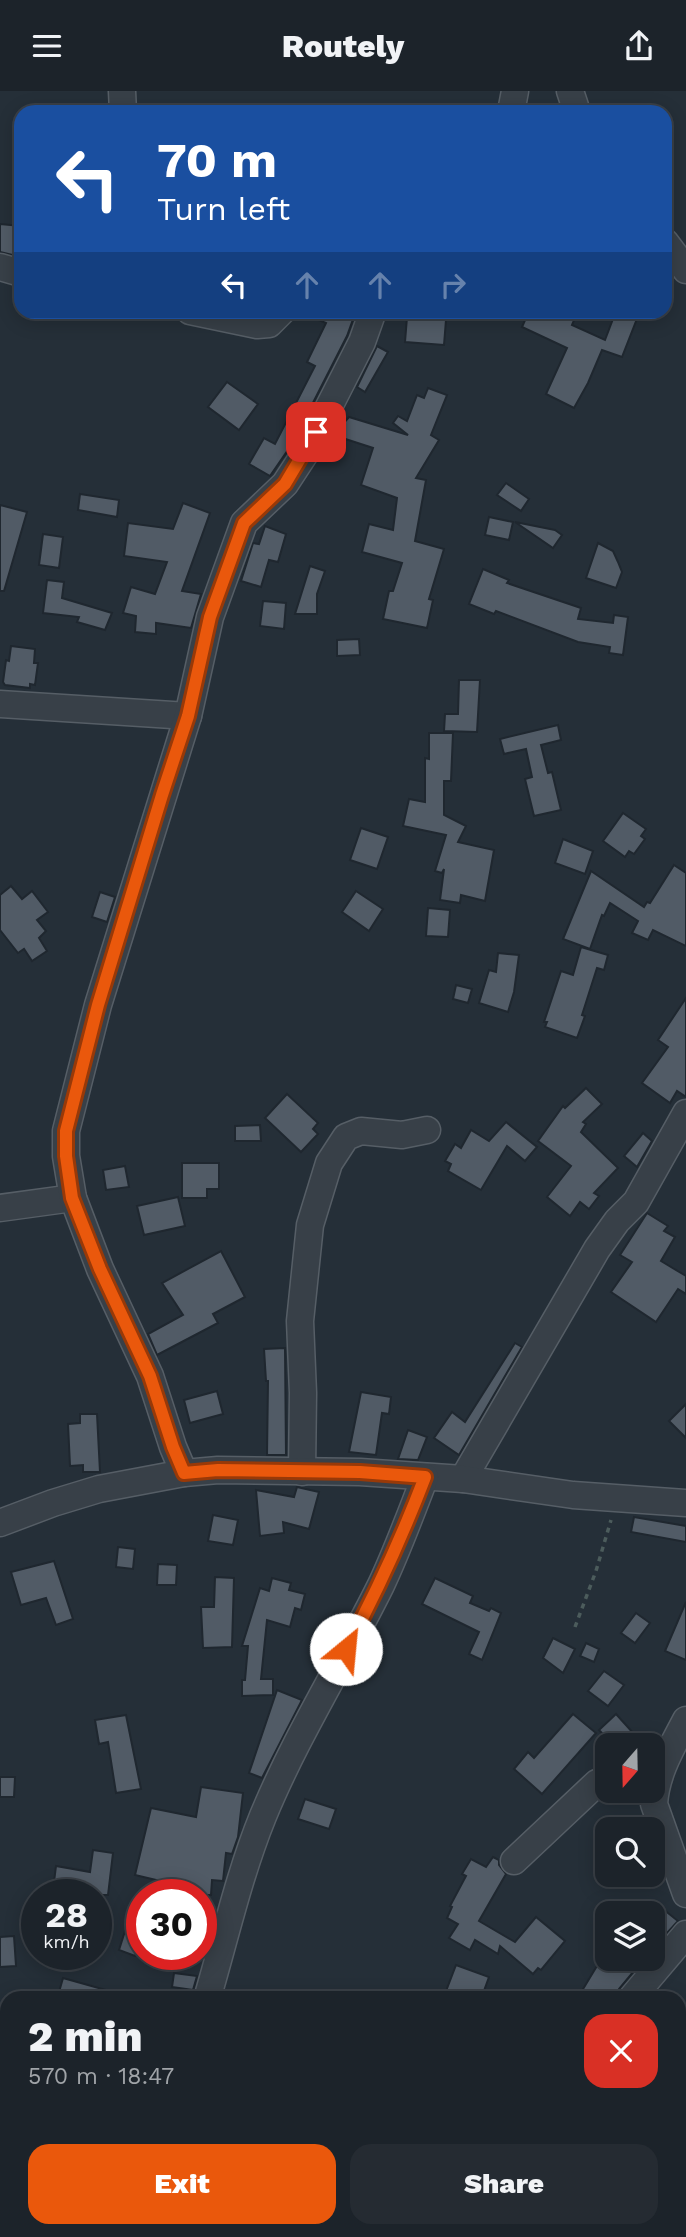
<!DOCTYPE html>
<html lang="en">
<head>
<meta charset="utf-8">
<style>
  :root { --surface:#1c232a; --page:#252b32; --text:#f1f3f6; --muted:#a0a4a8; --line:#3a4047; --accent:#ea580c }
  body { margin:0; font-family:"Work Sans",sans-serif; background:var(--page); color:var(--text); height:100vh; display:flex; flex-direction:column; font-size:26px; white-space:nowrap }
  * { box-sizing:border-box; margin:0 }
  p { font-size:23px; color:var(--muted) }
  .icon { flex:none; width:38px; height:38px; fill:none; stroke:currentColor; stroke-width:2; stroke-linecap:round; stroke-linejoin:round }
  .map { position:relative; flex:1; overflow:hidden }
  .side { position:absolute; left:0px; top:1900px; width:686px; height:247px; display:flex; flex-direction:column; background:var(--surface); border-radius:21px 21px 0 0; box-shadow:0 4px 18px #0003,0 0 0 2px var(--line) }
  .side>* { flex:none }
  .top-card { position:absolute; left:14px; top:14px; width:658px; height:214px; border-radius:21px; box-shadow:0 4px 18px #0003,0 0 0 2px var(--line); background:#1a4fa0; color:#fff; overflow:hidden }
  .needle { width:46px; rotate:200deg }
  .controls { position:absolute; left:595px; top:1642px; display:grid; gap:14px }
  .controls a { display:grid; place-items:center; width:70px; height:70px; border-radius:14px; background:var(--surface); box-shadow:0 4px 18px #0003,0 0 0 2px var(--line); font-size:35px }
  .speed { position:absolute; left:21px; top:1788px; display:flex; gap:14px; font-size:35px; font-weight:700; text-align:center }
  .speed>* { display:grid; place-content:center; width:91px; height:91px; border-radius:50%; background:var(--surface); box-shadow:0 4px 18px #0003,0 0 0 2px var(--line); line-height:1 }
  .speed small { font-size:18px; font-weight:400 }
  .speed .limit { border:10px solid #d22; background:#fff; color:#111 }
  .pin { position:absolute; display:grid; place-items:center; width:60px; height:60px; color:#fff; margin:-30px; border-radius:14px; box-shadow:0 4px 10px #0006 }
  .me { position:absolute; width:77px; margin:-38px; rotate:28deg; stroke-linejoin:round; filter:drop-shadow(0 0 5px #0008) }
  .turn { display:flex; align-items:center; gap:24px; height:147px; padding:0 28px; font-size:32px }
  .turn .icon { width:91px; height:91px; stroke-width:2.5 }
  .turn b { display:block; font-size:49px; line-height:60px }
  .lanes { display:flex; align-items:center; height:66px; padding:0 28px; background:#0003; justify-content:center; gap:35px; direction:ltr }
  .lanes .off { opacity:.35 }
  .round { display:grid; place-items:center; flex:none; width:74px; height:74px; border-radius:21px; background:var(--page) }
  .headline { display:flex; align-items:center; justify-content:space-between; height:119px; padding:0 28px }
  h1 { font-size:42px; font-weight:800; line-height:52px }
  .cta { display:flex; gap:14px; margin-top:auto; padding:14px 28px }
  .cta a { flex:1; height:80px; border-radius:21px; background:var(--accent); color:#fff; font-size:28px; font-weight:800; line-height:80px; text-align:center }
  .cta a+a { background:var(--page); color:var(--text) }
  header { display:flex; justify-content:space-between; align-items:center; height:91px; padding:0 28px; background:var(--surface); font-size:32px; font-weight:800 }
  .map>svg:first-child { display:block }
</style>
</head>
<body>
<header><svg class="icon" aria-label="menu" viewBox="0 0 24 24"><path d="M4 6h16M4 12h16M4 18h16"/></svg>Routely<svg class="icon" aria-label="share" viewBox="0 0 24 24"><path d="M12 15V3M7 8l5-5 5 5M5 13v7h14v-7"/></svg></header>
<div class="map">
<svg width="686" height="2146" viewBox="0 0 686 2146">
  <rect width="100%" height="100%" fill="#252f38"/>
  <g fill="#515b66" stroke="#1f272f" stroke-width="2">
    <polygon points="0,133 21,135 21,166 0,161"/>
    <polygon points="298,220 356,220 347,245 292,353 270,385 249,373 264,347 275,353 315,275 307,271 326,232"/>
    <polygon points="529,220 560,220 575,227 572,234 605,249 616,220 640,220 622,266 602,259 588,292 574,317 546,303 567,257 522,236"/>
    <polygon points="407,226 446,229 444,254 405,251"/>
    <polygon points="377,255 388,261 365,301 357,296"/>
    <polygon points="227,291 258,313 239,339 208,316"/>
    <polygon points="428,297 447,304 431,344 439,349 416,387 426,389 415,450 444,458 429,508 433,509 427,537 383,528 389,500 393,500 402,472 362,461 369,433 393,439 397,407 361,394 373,357 333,344 349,326 408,344 393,332 398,325 407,330 417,304 424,307"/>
    <polygon points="506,392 529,408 521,420 497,404"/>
    <polygon points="80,403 119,409 117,426 78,419"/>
    <polygon points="183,412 210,422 182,500 201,503 191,537 156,532 156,543 135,541 136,525 123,522 131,496 155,503 167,471 124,465 128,432 173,438"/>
    <polygon points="0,414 27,421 4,500 0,500"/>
    <polygon points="489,426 513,431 509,449 485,444"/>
    <polygon points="515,431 555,439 562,444 553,457"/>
    <polygon points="265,435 286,443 278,471 269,469 261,496 241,490 253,452 259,453"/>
    <polygon points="43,443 63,446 59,477 39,474"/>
    <polygon points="598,452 613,460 618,471 622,481 616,497 586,487"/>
    <polygon points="310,475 325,480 317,503 317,523 295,523"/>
    <polygon points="483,478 509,489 507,492 581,517 578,528 613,532 614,524 628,526 623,564 609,562 610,556 578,551 496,520 494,523 469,513"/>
    <polygon points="47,489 64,491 62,507 112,522 105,539 77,531 79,526 43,522"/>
    <polygon points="263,510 286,512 284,538 260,535"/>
    <polygon points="359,548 360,564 337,565 337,549"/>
    <polygon points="11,555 35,558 34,572 38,572 35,594 30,593 30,597 5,594 3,591 6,569 9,570"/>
    <polygon points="459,589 480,589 477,641 444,640 445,623 458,623"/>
    <polygon points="558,634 561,649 541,654 548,682 552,681 561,719 534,725 525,688 532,686 526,658 504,663 500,648"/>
    <polygon points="429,642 453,642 451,690 444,690 444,724 466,735 458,751 494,759 485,810 461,804 460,812 440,809 444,778 442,782 435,780 446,744 403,735 409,708 425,711 425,667 429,668"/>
    <polygon points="623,722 646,738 641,745 645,748 634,763 629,760 625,766 603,750"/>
    <polygon points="361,737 388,746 377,778 350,769"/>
    <polygon points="563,748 593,760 585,783 555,772"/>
    <polygon points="674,774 686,782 686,855 653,839 648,849 632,842 638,830 610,812 604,825 602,824 590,858 563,848 591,780 644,816 647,811 650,812"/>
    <polygon points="11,795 22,808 32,800 48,821 37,829 46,840 39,847 47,860 32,870 24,858 18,862 0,839 0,804"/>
    <polygon points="356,800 383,818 369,840 342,821"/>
    <polygon points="100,801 115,806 107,831 92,826"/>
    <polygon points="428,817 450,819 448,846 426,845"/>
    <polygon points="581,856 608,864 604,879 597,877 582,924 585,925 577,947 545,936 547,931 544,931 561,880 573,884"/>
    <polygon points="498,862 519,864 514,901 508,921 479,912 489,879 496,881"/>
    <polygon points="456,894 472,898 468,912 453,908"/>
    <polygon points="686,907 686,1006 677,1000 670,1012 642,992 668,956 658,949"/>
    <polygon points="586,997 602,1013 583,1031 586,1033 581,1041 618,1077 594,1102 599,1105 589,1118 580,1111 570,1125 547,1106 571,1075 538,1050 563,1015 565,1017"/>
    <polygon points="287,1003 318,1032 313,1038 318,1043 301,1061 265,1027"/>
    <polygon points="506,1031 537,1056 525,1070 507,1055 481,1099 448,1080 451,1073 445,1070 455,1053 461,1057 471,1039 489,1050"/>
    <polygon points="260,1034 261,1050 235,1050 235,1035"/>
    <polygon points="643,1042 652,1050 637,1076 624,1065"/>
    <polygon points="182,1072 219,1072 219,1098 207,1098 207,1107 182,1107"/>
    <polygon points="125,1075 129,1096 106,1099 103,1079"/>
    <polygon points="178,1106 185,1135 144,1144 137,1115"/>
    <polygon points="647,1122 668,1135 664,1140 675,1146 661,1170 686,1185 686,1203 678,1198 656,1231 611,1201 632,1171 620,1164"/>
    <polygon points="221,1160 245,1206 213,1223 218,1232 157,1264 148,1243 183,1224 162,1192"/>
    <polygon points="515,1252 522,1256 459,1364 434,1347 452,1321 465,1331"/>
    <polygon points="285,1257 286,1364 267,1364 268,1290 266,1290 264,1258"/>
    <polygon points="217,1300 223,1323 190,1332 184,1309"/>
    <polygon points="361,1301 391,1306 389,1323 382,1322 376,1364 349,1361"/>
    <polygon points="686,1313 686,1347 669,1330"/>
    <polygon points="80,1323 97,1323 100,1381 83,1381 83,1374 70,1375 68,1333 80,1332"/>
    <polygon points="408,1339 427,1346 418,1369 398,1368"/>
    <polygon points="297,1396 319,1401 309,1438 283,1431 284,1442 260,1445 256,1399 294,1406"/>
    <polygon points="213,1424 238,1429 233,1454 208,1450"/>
    <polygon points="634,1426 686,1435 686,1451 631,1441"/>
    <polygon points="118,1456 135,1458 133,1478 116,1476"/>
    <polygon points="54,1470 73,1528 56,1534 46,1507 21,1514 11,1481"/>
    <polygon points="158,1473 177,1474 176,1494 157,1494"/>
    <polygon points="215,1486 234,1487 232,1556 203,1557 201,1516 214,1516"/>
    <polygon points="272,1487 291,1492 289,1499 305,1503 301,1519 295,1517 290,1536 267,1529 261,1588 273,1588 273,1604 242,1605 242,1589 245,1589 248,1555 242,1555 260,1497 269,1500"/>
    <polygon points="435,1487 473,1505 470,1512 489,1520 491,1517 501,1522 482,1569 469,1563 479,1541 422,1513"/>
    <polygon points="686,1511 686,1569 665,1560"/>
    <polygon points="636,1522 650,1532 635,1552 621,1542"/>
    <polygon points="553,1547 575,1558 563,1582 543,1567"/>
    <polygon points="586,1552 599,1558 594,1571 580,1565"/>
    <polygon points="604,1580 624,1594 608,1615 588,1600"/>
    <polygon points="277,1599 302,1609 262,1687 249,1682"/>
    <polygon points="573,1623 596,1642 542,1703 514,1678 528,1661 534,1667"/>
    <polygon points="616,1623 644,1654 613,1654 599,1639"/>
    <polygon points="126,1624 141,1698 116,1702 108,1651 99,1653 95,1629"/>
    <polygon points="0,1686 15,1686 14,1706 0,1706"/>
    <polygon points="201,1696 243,1702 238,1746 232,1763 226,1762 223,1790 212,1789 211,1804 168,1804 169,1792 135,1784 151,1717 196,1726"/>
    <polygon points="305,1708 336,1718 329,1738 298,1728"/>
    <polygon points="93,1759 113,1762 108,1804 93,1804 94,1798 54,1791 56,1775 90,1781"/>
    <polygon points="493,1766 499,1769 499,1774 506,1783 479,1830 515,1851 536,1826 565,1850 541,1879 538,1877 533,1883 500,1855 498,1863 475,1849 470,1859 449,1847 458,1833 447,1827 452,1816 450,1815 466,1785 462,1783 471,1768 486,1776"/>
    <polygon points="663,1818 678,1830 657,1853 653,1849 653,1829"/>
    <polygon points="125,1840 142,1846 135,1865 119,1859"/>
    <polygon points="14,1845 16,1875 0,1876 0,1846"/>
    <polygon points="606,1860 607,1867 634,1867 629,1876 634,1880 619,1898 616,1908 577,1908"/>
    <polygon points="456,1874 489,1886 481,1908 443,1908"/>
    <polygon points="174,1882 197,1885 193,1899 172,1896"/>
    <polygon points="63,1887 120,1903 119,1908 81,1908 59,1901"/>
  </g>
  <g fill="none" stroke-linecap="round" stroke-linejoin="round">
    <g stroke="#565e66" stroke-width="29">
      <g id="minor">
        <polyline points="122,0 123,21"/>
        <polyline points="570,0 577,21"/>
        <polyline points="511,21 515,0"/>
        <polyline points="665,151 686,179"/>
        <polyline points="0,176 21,182"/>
        <polyline points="190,220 257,234 269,233 282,220"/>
        <polyline points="0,613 188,625"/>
        <polyline points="0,1117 73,1107"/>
        <polyline points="302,1381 303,1302 300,1230 310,1134 329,1072 346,1046 361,1040 402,1044 427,1039"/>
        <polyline points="184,1382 173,1356 150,1285 100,1178 73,1107 66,1065 66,1040 98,914 188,625 210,526 244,432 285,393 306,361 362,251 373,220"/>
        <polyline points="463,1388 597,1158 617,1130 636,1111 686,1022"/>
        <polyline points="0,1432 53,1412 99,1398 184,1382 218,1379 360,1381 463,1388 573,1404 686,1412"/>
        <path d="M686 1629C672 1656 656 1682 654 1713L686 1803"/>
        <polyline points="514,1770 597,1692 607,1688"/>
        <path d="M207 1908C225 1847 239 1784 263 1725 296 1645 343 1571 381 1494 398 1458 411 1422 425 1386"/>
        <polyline points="631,1908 686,1843"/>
        <polyline points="129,2146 131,2140"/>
        <polyline points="514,2146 517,2140"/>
      </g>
    </g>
    <polyline stroke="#4c5c5c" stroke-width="3.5" stroke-dasharray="5 5" stroke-linecap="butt" points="575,1536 596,1480 611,1429"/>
    <use href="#minor" stroke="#384048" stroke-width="26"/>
  </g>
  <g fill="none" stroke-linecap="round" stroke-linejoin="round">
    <g stroke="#983908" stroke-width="18">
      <path id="route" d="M316 341 285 393 244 432 210 526 188 625 162 704 98 914 66 1040V1065L72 1107 100 1178 150 1285 173 1356 184 1382 218 1379 360 1381 425 1386C402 1446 377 1501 346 1558"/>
    </g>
    <use href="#route" stroke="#ea580c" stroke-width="12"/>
  </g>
</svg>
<div class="controls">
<a><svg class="needle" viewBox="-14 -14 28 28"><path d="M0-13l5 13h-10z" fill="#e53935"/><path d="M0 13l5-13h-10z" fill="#a0a4a8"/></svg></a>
<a><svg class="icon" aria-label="search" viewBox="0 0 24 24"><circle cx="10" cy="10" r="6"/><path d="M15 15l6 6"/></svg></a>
<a><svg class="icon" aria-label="layers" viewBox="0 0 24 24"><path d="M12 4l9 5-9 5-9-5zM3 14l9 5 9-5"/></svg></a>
</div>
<div class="speed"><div>28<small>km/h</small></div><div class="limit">30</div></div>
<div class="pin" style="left:316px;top:341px;background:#d93025"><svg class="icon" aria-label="arrive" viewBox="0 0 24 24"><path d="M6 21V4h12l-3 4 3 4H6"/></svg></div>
<svg class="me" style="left:346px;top:1558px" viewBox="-20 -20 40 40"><circle r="19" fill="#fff"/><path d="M0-13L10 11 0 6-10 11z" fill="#ea580c"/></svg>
<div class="top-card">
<div class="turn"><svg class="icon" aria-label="left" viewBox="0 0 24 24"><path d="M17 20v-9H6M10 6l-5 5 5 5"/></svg><div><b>70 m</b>Turn left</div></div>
<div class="lanes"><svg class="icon" aria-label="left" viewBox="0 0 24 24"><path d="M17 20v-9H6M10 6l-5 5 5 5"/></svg><svg class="icon off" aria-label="ahead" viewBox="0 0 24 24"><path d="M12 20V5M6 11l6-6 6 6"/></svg><svg class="icon off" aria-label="ahead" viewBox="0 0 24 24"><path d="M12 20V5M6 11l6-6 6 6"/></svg><svg class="icon off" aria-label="right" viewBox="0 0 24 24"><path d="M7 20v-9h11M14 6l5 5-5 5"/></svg></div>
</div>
<section class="side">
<div class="headline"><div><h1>2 min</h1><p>570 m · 18:47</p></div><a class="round" style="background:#d93025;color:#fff"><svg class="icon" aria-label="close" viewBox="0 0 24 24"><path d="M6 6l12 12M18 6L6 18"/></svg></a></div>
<div class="cta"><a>Exit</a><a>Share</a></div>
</section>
</div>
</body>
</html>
